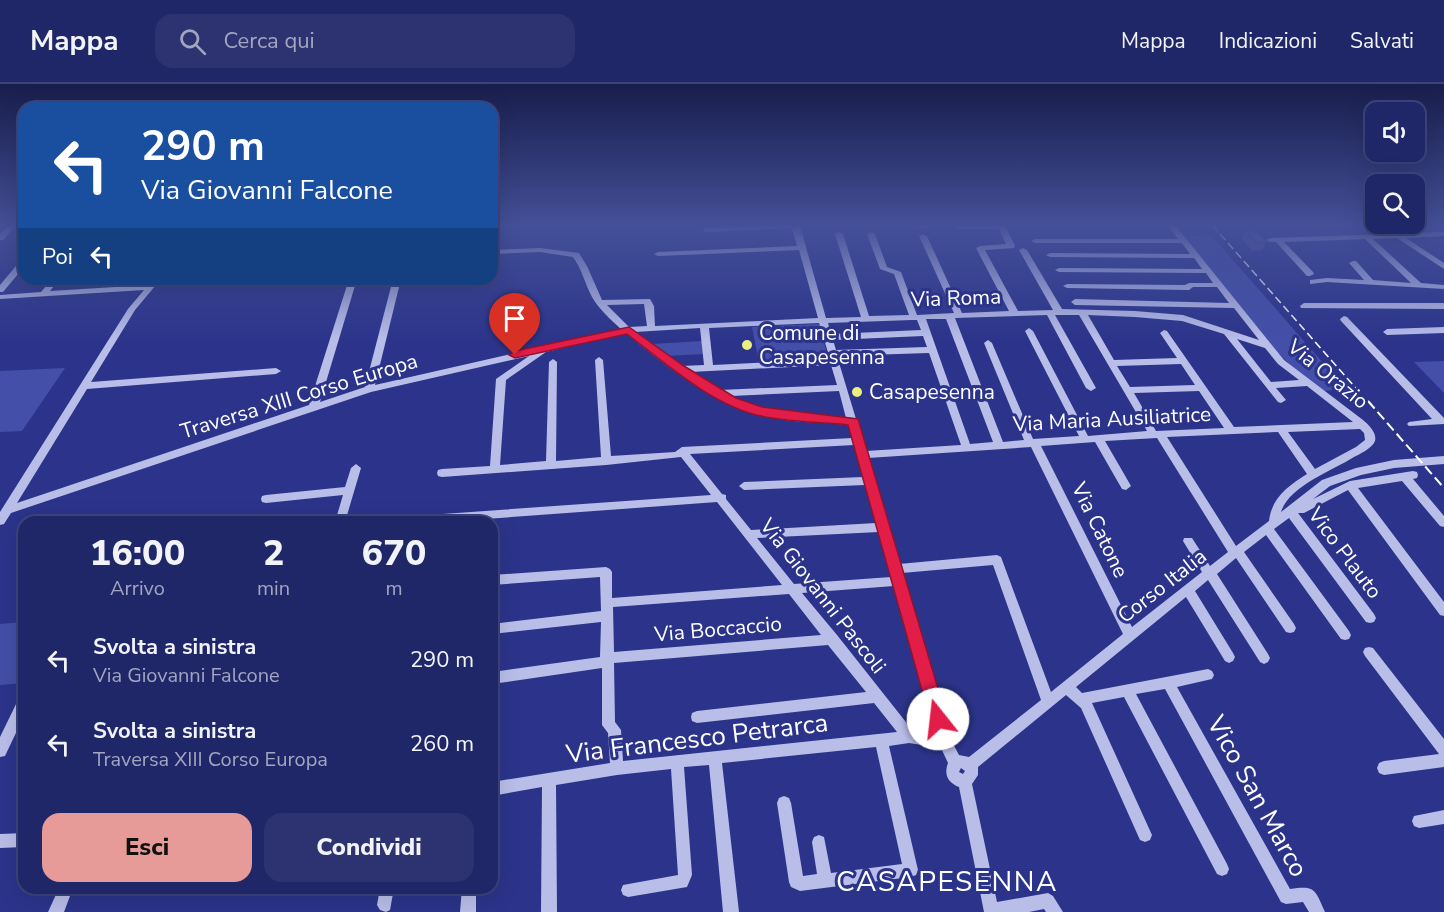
<!DOCTYPE html>
<html lang="it">
<head>
<meta charset="utf-8">
<style>
  :root { --surface:#202768; --page:#2d3371; --text:#f1f3f6; --muted:#a2a5c0; --line:#3d447c; --accent:#e69b98 }
  body { margin:0; font-family:"Nunito Sans",sans-serif; background:var(--page); color:var(--text); height:100vh; display:flex; flex-direction:column; font-size:22px; white-space:nowrap }
  * { box-sizing:border-box; margin:0 }
  p { font-size:20px; color:var(--muted) }
  .icon { flex:none; width:33px; height:33px; fill:none; stroke:currentColor; stroke-width:2; stroke-linecap:round; stroke-linejoin:round }
  .map { position:relative; flex:1; overflow:hidden }
  .drawer { position:absolute; left:18px; top:432px; width:480px; height:378px; display:flex; flex-direction:column; background:var(--surface); border-radius:18px; box-shadow:0 6px 24px #0002,0 0 0 2px var(--line) }
  .drawer>* { flex:none }
  .hud { position:absolute; left:18px; top:18px; width:480px; height:183px; border-radius:18px; box-shadow:0 6px 24px #0002,0 0 0 2px var(--line); background:#1a4fa0; color:#fff; overflow:hidden }
  .tools { position:absolute; left:1365px; top:18px; display:grid; gap:12px }
  .tools a { display:grid; place-items:center; width:60px; height:60px; border-radius:12px; background:var(--surface); box-shadow:0 6px 24px #0002,0 0 0 2px var(--line); font-size:30px }
  .pin { position:absolute; display:grid; place-items:center; width:51px; height:51px; color:#fff; margin:-62px -26px; border-radius:50% 50% 50% 0; rotate:-45deg; box-shadow:0 0 6px #0007 }
  .pin .icon { rotate:45deg }
  .me { position:absolute; width:66px; margin:-33px; rotate:344deg; stroke-linejoin:round; filter:drop-shadow(0 0 4px #0008) }
  .turn { display:flex; align-items:center; gap:21px; height:126px; padding:0 24px; font-size:27px }
  .turn .icon { width:78px; height:78px; stroke-width:2.5 }
  .turn b { display:block; font-size:42px; line-height:51px }
  .then { display:flex; align-items:center; height:57px; padding:0 24px; background:#0003; gap:12px; font-size:22px }
  .eta { display:flex; justify-content:space-evenly; align-items:center; height:102px; text-align:center }
  .eta b { font-size:36px; font-weight:800; line-height:42px }
  .button { display:flex; gap:12px; margin-top:auto; padding:12px 24px }
  .button a { flex:1; height:69px; border-radius:18px; background:var(--accent); color:#111; font-size:24px; font-weight:800; line-height:69px; text-align:center }
  .button a+a { background:var(--page); color:var(--text) }
  ul { padding:0; list-style:none }
  li { display:flex; align-items:center; gap:18px; height:84px; padding:0 24px }
  li div { flex:1 }
  li b { display:block; font-size:22px }
  li em { font-style:normal }
  header { display:flex; align-items:center; gap:36px; box-sizing:border-box; height:84px; padding:0 30px; background:var(--surface); border-bottom:2px solid var(--line) }
  header strong { font-size:28px }
  nav { display:flex; gap:33px; margin-inline-start:auto; font-size:21px }
  .search { width:420px; height:54px; background:var(--page); display:flex; align-items:center; gap:15px; box-sizing:border-box; padding:0 21px; border-radius:18px; color:var(--muted); font-size:22px }
  .map>svg:first-child { display:block }
</style>
</head>
<body>
<header>
<strong>Mappa</strong>
<div class="search"><svg class="icon" aria-label="search" viewBox="0 0 24 24"><circle cx="10" cy="10" r="6"/><path d="M15 15l6 6"/></svg>Cerca qui</div>
<nav><a>Mappa</a><a>Indicazioni</a><a>Salvati</a></nav>
</header>
<div class="map">
<svg width="1444" height="828" viewBox="0 0 1444 828">
  <rect width="100%" height="100%" fill="#2b348a"/>
  <g fill="#434fa8">
    <polygon points="1211,151 1346,305 1324,307 1296,286 1271,263 1183,152"/>
    <polygon points="819,240 829,277 759,279 752,243"/>
    <polygon points="703,257 705,270 666,272 651,260"/>
    <polygon points="1444,277 1444,309 1414,278"/>
    <polygon points="65,284 22,347 0,348 0,287"/>
    <polygon points="24,538 24,599 0,601 0,540"/>
  </g>
  <g fill="none" stroke-linecap="round" stroke-linejoin="round">
    <g fill="#b9bee9" fill-rule="evenodd">
      <polygon points="8,141 16,141 3,156 0,156 0,150"/>
      <path d="M774 141 800 142 826 234 861 233 835 150 839 148 843 150 869 232 909 231 894 190 880 185 867 150 871 148 875 150 887 183 901 188 917 231 954 229 919 152 923 150 927 152 962 229 1009 227 976 164 980 162 1006 160 999 145H959L955 143 959 141H1005L1015 162 1014 164 985 166 1018 227 1053 226 1019 166 1023 164 1027 166 1062 225 1135 227 1183 231 1259 256 1234 224 1075 221 1071 218 1075 215 1229 219 1217 203H1193L1189 206 1067 204 1063 202 1067 200 1185 201 1189 199H1213L1206 189 1059 188 1055 186 1059 184 1202 185 1194 174 1050 173 1046 171 1050 169 1190 170 1182 159H1035L1031 157 1035 155H1178L1167 141H1175L1284 276 1363 336C1369 341 1379 351 1374 359 1370 365 1360 370 1354 373 1332 387 1289 402 1281 428L1322 396 1356 384 1394 376 1444 372V380L1394 384 1361 391 1330 402 1313 415 1350 397 1413 387 1417 388 1418 391 1417 394 1413 395 1444 432V443L1440 442 1402 397 1358 404 1444 518V532L1440 531 1348 406 1304 429H1298L1374 530 1376 534 1374 538 1370 539 1366 538 1289 434 1274 445 1349 547 1351 551 1349 555 1345 556 1341 555 1266 451 1244 468 1294 540 1296 544 1294 548 1290 549 1286 548 1236 474 1217 490 1268 570 1270 574 1268 578 1264 580 1260 578 1208 496 1195 507 1233 569 1235 573 1233 577 1229 579 1225 577 1186 513 1076 603 1082 609 1208 585 1212 587 1214 591 1212 595 1177 603 1290 805C1315 801 1315 805 1325 828H1309L1303 818 1286 820 1281 818 1165 605 1136 610 1227 780 1229 785 1227 790 1222 792 1217 790 1124 613 1092 619 1152 751 1150 756 1145 758 1140 756 1081 624 1066 611 978 683V691L972 700 997 818 1048 809 1053 812 1063 828H1046L1044 825 1029 828H984L959 703C947 698 944 690 948 679L941 664 909 659 889 662 918 786 916 791 911 793 800 807 791 803 789 798 777 719 779 714 784 712 789 714 791 719 803 792 817 790 812 758 814 753 819 751 824 753 831 789 902 780 876 663 722 679 739 828H723L709 681 684 683 692 791 687 803 628 813 623 811 621 806 623 801 678 791 671 685 617 691 556 701 557 828H541L542 703 492 712V698L610 679 608 649 602 641V584L492 600V588L600 573 601 538 492 550V540L601 527 600 493 492 501V491L606 483 610 485 612 488V514L782 501 717 418 445 438H381L382 435 386 434 711 411 681 373 606 381 442 393 438 392 437 389 438 386 442 385 490 382 496 295 529 272 371 308 11 429 4 440 0 441V428L128 225 144 206 0 215V211L41 208 52 195H60L50 207 148 201 153 195H161L135 226 91 298 276 284 281 287 276 290 87 305 17 419 309 321 349 195H357L320 318 365 303 393 195H401L375 301 621 245C610 235 599 225 592 213 585 200 582 185 573 173L540 168 492 170V166L540 164 579 169 587 182 602 216 650 215 654 222 655 242 818 234 799 166 658 172 654 170 658 168 797 162 792 144 706 148 702 146 706 144ZM644 220 647 242 629 243 607 221ZM1047 231 1086 304 1091 307 1096 304 1055 231H1079L1147 347 1088 352 1033 247 1029 244 1025 247 1079 352 1033 355 992 259 988 256 984 259 1024 356 1003 358 955 234ZM1088 231 1135 233 1182 237 1224 250 1278 318 1281 319 1286 316 1276 304 1307 302 1353 338 1234 343 1167 247 1164 246 1160 249 1177 274 1114 276ZM926 235H946L993 358 970 360ZM912 236H917L921 246 831 250 828 239ZM819 239 830 275 713 281 709 244ZM700 244 704 281 681 282 635 248ZM626 249C665 282 711 317 760 331 788 339 819 338 848 341L852 354 682 363 675 368 611 372 603 276 599 273 595 276 601 373 556 377 557 278 553 275 549 278 546 377 500 381 506 296 546 268ZM923 252 927 263 836 266 833 256ZM1237 255 1265 264 1278 280 1299 296 1271 298ZM929 269 961 361 866 367 858 340 859 338 856 335 837 272ZM1181 280 1195 301 1130 303 1117 282ZM831 281 837 301 720 306 690 288ZM839 307 846 334 764 325 731 312ZM1199 307 1224 344 1156 347 1134 309ZM1360 345 1364 349 1365 356 1356 363 1315 385 1288 348ZM1278 348 1307 390C1288 402 1272 413 1269 437L1236 462 1167 353ZM1157 354 1228 468 1210 482 1192 454H1184L1183 457 1202 488 1132 543 1041 362 1095 358 1122 405 1126 406 1131 402 1105 357ZM854 361 863 393 744 398 739 402 744 406 865 401 876 439 751 446 726 415V411L722 410 690 370ZM1031 363 1123 550 1051 608 1001 473 997 471 899 480 889 443 875 399 876 397 874 394 868 374ZM879 448 891 493 794 500 757 454ZM993 481 1041 616 969 673 959 671 951 656 902 489ZM894 502 936 650 913 647 837 551 802 509ZM789 510 821 551 614 568 613 523ZM828 561 866 608 697 627 692 629 691 633 692 637 697 639 874 619 897 648 623 677 621 646 615 638 614 579ZM961 684 965 687 963 690 959 688Z"/>
      <path d="M909 141H939C932 145 916 145 909 141Z"/>
      <polygon points="1364,141 1380,142 1379,141 1388,141 1400,149 1444,148 1444,152 1406,154 1444,179 1444,185 1397,154 1373,155 1421,199 1444,201 1444,205 1327,198 1310,200 1310,196 1327,194 1364,196 1349,179 1353,177 1356,177 1373,196 1411,199 1365,155 1284,158 1313,188 1314,190 1310,192 1307,192 1276,158 1270,158 1266,156 1270,154 1390,150"/>
      <polygon points="21,176 24,176 24,183 3,208 0,208 0,201"/>
      <polygon points="1304,219 1444,219 1444,225 1301,224 1300,222"/>
      <polygon points="1344,232 1347,233 1444,334 1444,340 1409,342 1407,340 1409,338 1432,335 1341,237 1340,235"/>
      <polygon points="1444,243 1444,249 1387,251 1383,248 1387,245"/>
      <polygon points="356,380 361,384 345,438 335,438 343,411 266,419 262,418 261,415 262,412 266,411 345,403 351,384"/>
      <polygon points="1369,563 1373,564 1444,655 1444,683 1384,691 1379,689 1377,684 1379,679 1384,677 1439,670 1365,572 1363,568 1365,564"/>
      <polygon points="24,612 24,632 5,672 0,673 0,653 19,614"/>
      <polygon points="1444,726 1444,740 1419,744 1414,742 1412,737 1414,732"/>
      <polygon points="24,749 24,763 0,764 0,750"/>
      <polygon points="59,804 73,804 64,828 48,828"/>
      <polygon points="380,804 394,804 390,826 386,828 380,826 377,821"/>
      <polygon points="462,804 476,804 476,828 460,828"/>
    </g>
    <polyline stroke="#fff" stroke-width="1.5" stroke-dasharray="8 4" stroke-linecap="butt" points="1212,141 1369,319"/>
    <polyline stroke="#fff" stroke-width="2" stroke-dasharray="10 4.5" stroke-linecap="butt" points="1368,317 1444,404"/>
  </g>
  <polygon fill="#4b5399" points="1246,148 1267,159 1262,166 1252,167 1242,155"/>
  <polygon fill="#5761b2" stroke="#3d447d" stroke-width="1.5" points="1256,147 1267,159 1257,159 1246,148"/>
  <linearGradient id="sky" x2="0" y2="1"><stop stop-color="#181d4c"/><stop offset="0.55" stop-color="#445098"/><stop offset="1" stop-color="#445098" stop-opacity="0"/></linearGradient>
  <rect width="1444" height="257" fill="url(#sky)"/>
  <path fill="#e11d48" stroke="#92132f" stroke-width="1.5" d="M629 243 684 282 736 314 762 323 858 335 947 635 944 641 938 643 932 641 930 635 848 341C820 338 789 338 761 332 713 322 665 279 627 250L515 274 509 271 515 267Z"/>
  <g fill="#eaef80" stroke="#2b348a" stroke-width="2">
    <circle cx="747" cy="261" r="6"/>
    <circle cx="857" cy="308" r="6"/>
  </g>
  <g text-anchor="middle" stroke-width="6" stroke-linejoin="round" paint-order="stroke">
    <g font-size="21" fill="#fff" stroke="#2b348a">
      <text transform="translate(956 214) rotate(-2)" y="7">Via Roma</text>
      <text transform="translate(1328 290) rotate(39)" y="7">Via Orazio</text>
      <text transform="translate(299 312) rotate(-17)" y="7">Traversa XIII Corso Europa</text>
      <text transform="translate(1112 335) rotate(-3)" y="7">Via Maria Ausiliatrice</text>
      <text transform="translate(1100 446) rotate(64)" y="7">Via Catone</text>
      <text transform="translate(1345 469) rotate(53)" y="7">Vico Plauto</text>
      <text transform="translate(1162 502) rotate(-38)" y="7">Corso Italia</text>
      <text transform="translate(823 512) rotate(52)" y="7">Via Giovanni Pascoli</text>
      <text transform="translate(718 545) rotate(-5)" y="7">Via Boccaccio</text>
    </g>
    <g font-size="21" fill="#fff" stroke="#2b348a" text-anchor="start">
      <text x="759" y="256">Comune di<tspan x="759" dy="24">Casapesenna</tspan></text>
      <text x="869" y="315">Casapesenna</text>
    </g>
    <g font-size="26" fill="#fff" stroke="#2b348a">
      <text transform="translate(697 654) rotate(-7)" y="9">Via Francesco Petrarca</text>
      <text transform="translate(1258 712) rotate(61)" y="9">Vico San Marco</text>
    </g>
    <g font-size="28" letter-spacing="1.5" fill="#fff" stroke="#2b348a">
      <text x="947" y="807">CASAPESENNA</text>
    </g>
  </g>
</svg>
<div class="tools">
<a><svg class="icon" aria-label="sound" viewBox="0 0 24 24"><path d="M4 9h4l5-4v14l-5-4H4zM17 9q2 3 0 6"/></svg></a>
<a><svg class="icon" aria-label="search" viewBox="0 0 24 24"><circle cx="10" cy="10" r="6"/><path d="M15 15l6 6"/></svg></a>
</div>
<div class="pin" style="left:515px;top:271px;background:#d93025"><svg class="icon" aria-label="arrive" viewBox="0 0 24 24"><path d="M6 21V4h12l-3 4 3 4H6"/></svg></div>
<svg class="me" style="left:938px;top:635px" viewBox="-20 -20 40 40"><circle r="19" fill="#fff"/><path d="M0-13L10 11 0 6-10 11z" fill="#e11d48"/></svg>
<div class="hud">
<div class="turn"><svg class="icon" aria-label="left" viewBox="0 0 24 24"><path d="M17 20v-9H6M10 6l-5 5 5 5"/></svg><div><b>290 m</b>Via Giovanni Falcone</div></div>
<div class="then">Poi<svg class="icon" aria-label="left" viewBox="0 0 24 24"><path d="M17 20v-9H6M10 6l-5 5 5 5"/></svg></div>
</div>
<section class="drawer">
<div class="eta">
<div><b>16:00</b><p>Arrivo</p></div>
<div><b>2</b><p>min</p></div>
<div><b>670</b><p>m</p></div>
</div>
<ul>
<li><svg class="icon" aria-label="left" viewBox="0 0 24 24"><path d="M17 20v-9H6M10 6l-5 5 5 5"/></svg><div><b>Svolta a sinistra</b><p>Via Giovanni Falcone</p></div><em>290 m</em></li>
<li><svg class="icon" aria-label="left" viewBox="0 0 24 24"><path d="M17 20v-9H6M10 6l-5 5 5 5"/></svg><div><b>Svolta a sinistra</b><p>Traversa XIII Corso Europa</p></div><em>260 m</em></li>
</ul>
<div class="button"><a>Esci</a><a>Condividi</a></div>
</section>
</div>
</body>
</html>
